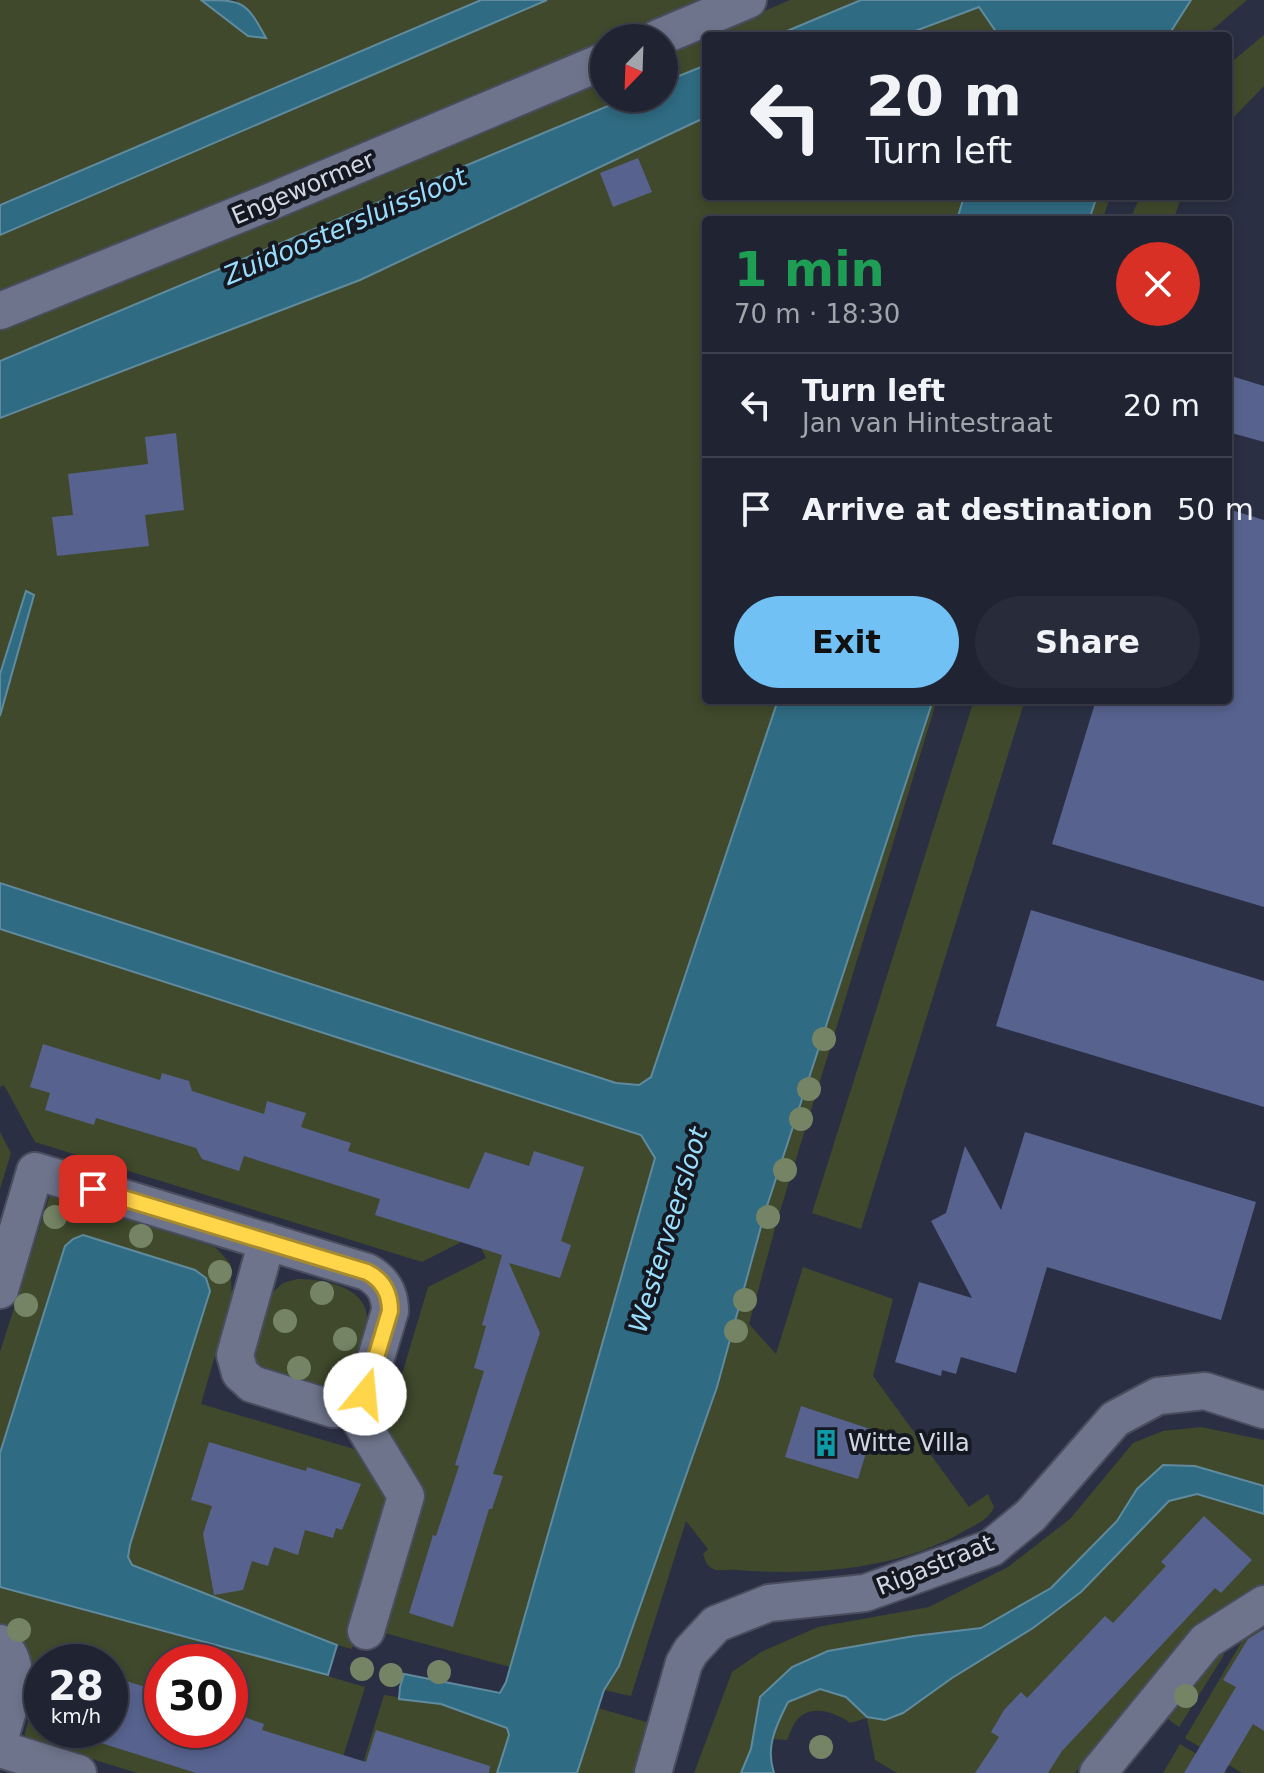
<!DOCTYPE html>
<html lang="en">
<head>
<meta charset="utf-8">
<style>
  :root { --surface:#202332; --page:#282b3a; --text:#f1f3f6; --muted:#a2a4ac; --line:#3d404d; --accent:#71c1f5 }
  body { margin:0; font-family:"DejaVu Sans",sans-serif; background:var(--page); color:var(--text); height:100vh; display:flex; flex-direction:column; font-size:30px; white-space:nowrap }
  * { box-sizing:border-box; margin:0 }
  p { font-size:26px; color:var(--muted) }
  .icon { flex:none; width:44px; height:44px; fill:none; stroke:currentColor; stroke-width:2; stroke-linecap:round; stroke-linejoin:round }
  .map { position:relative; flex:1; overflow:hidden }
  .details { position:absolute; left:702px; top:216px; width:530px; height:488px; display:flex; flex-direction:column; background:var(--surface); border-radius:8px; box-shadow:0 4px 12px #0003,0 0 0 2px var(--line) }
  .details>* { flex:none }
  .hud { position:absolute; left:702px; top:32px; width:530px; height:168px; border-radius:8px; box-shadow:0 4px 12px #0003,0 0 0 2px var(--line); background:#202332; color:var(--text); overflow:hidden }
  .needle { width:52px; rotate:203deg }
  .tools { position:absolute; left:590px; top:24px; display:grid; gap:16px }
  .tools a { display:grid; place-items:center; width:88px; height:88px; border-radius:50%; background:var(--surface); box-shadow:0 4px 12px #0003,0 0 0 2px var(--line); font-size:40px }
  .speed { position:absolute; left:24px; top:1644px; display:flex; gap:16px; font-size:40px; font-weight:700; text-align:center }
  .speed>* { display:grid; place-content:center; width:104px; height:104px; border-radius:50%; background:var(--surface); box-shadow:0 4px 12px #0003,0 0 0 2px var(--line); line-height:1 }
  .speed small { font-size:20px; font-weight:400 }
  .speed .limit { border:12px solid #d22; background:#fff; color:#111 }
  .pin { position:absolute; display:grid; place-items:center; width:68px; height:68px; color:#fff; margin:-34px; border-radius:16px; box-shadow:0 4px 12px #0006 }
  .me { position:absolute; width:88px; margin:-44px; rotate:17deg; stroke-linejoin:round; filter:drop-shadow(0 0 6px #0008) }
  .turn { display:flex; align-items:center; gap:28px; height:168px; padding:0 32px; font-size:36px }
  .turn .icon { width:104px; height:104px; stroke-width:2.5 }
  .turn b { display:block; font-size:56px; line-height:68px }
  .round { display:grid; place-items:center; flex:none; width:84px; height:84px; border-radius:42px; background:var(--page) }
  .head { display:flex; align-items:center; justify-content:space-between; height:136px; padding:0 32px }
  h1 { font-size:48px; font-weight:800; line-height:60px; color:#1e9e55 }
  .button { display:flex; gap:16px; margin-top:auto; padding:16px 32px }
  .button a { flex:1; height:92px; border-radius:48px; background:var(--accent); color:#111; font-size:32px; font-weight:800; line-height:92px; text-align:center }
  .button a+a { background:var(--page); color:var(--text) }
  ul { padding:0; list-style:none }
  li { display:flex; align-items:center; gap:24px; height:104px; padding:0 32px; border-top:2px solid var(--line) }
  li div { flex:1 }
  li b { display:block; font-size:30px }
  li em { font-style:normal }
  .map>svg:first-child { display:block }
</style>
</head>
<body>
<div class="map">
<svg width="1264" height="1773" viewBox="0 0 1264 1773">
  <rect width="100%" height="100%" fill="#2a2f43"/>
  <g fill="#40492b" fill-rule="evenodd">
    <polygon points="0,0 201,0 248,36 252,13 235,0 486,0 0,204"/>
    <polygon points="539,0 705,0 617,38 604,38 604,44 0,299 0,235 326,96"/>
    <polygon points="790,0 861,0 775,36 706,36"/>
    <polygon points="1191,0 1247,0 1205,36 1168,36"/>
    <polygon points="979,7 999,36 902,36 974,8"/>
    <polygon points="1264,35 1264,86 1228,123 1228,65"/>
    <polygon points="706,36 706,65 664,82 664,54"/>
    <polygon points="604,80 604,98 627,98 0,361 0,330"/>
    <polygon points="706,117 706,196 964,196 957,220 706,220 706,700 778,700 651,1077 639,1085 616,1083 0,883 0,418 360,280"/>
    <polygon points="1097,196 1111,196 1102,220 1089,220"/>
    <polygon points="1140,196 1182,196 1173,220 1130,220"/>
    <path d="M933 700H937L777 1221 749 1324 776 1354 803 1267 893 1299 873 1376 969 1507 988 1494 994 1507C989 1519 977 1524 966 1530 898 1570 814 1576 737 1570 729 1569 719 1572 713 1569 706 1565 705 1560 703 1554L708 1549 686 1521 631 1696 604 1690 620 1666 717 1387 765 1212Z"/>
    <polygon points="974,700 1025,700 861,1229 812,1213"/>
    <polygon points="0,929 641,1135 655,1159 510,1667 377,1631 421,1492 386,1428 428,1287 486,1258 475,1235 422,1262 35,1142 4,1085 0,1087"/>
    <polygon points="0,1132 11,1153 0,1189"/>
    <polygon points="50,1195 215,1247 230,1263 232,1297 201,1404 364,1452 394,1503 352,1649 337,1645 132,1565 128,1557 130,1545 210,1291 83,1235 73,1239 65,1246 0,1453 0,1352"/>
    <path d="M297 1279C324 1279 371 1287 367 1324 366 1332 362 1340 360 1348 354 1369 347 1381 328 1391L268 1374 256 1365 252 1348 271 1294 283 1283Z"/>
    <polygon points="1201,1427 1264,1440 1264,1486 1195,1466 1137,1489 1117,1521 1051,1588 980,1628 914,1636 760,1697 751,1749 741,1773 694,1773 732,1672 761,1652 818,1627 929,1607 1008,1567 1070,1519 1133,1443 1163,1431"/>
    <path d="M1197 1494 1264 1514V1588L1247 1593 1224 1612 1120 1715 1075 1773H897L875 1760 867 1718 850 1723C835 1712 810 1703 796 1721 792 1726 790 1734 787 1740L772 1739 775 1728 788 1702 820 1689 846 1697 854 1704 903 1713 952 1678 1033 1628 1081 1592 1169 1501Z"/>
    <path d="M0 1587 208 1641 365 1687 338 1773H137L24 1738 31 1709 22 1653 0 1628ZM42 1662H110V1730H42ZM162 1662H230V1730H162Z"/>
    <polygon points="1261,1629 1264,1632 1264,1773 1242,1773 1185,1738 1248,1631"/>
    <polygon points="1220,1651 1224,1655 1179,1727 1160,1713"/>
    <polygon points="384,1695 441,1704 507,1728 509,1735 497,1773 360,1773"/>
    <polygon points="598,1708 650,1723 635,1773 577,1773"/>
    <polygon points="1180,1744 1228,1773 1163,1773"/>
  </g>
  <g fill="#2f6b82" stroke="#608b9f" stroke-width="2">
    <path d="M201 0C243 0 246 1 266 38L248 36Z"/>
    <polygon points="481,0 547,0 0,235 0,205"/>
    <polygon points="861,0 1191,0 1168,36 999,36 979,7 902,36 775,36"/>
    <polygon points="706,65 706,117 360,280 0,418 0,361 627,98 664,98 664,82"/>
    <polygon points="964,196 1097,196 1089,220 957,220"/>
    <polygon points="26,591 34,595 0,716 0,674"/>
    <polygon points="778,700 933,700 765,1212 717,1387 619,1666 604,1690 577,1773 497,1773 509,1735 507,1728 441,1704 399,1699 400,1687 404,1674 500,1693 506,1682 655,1158 641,1135 0,929 0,883 616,1083 639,1085 651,1077"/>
    <polygon points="83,1235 195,1270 206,1278 210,1291 130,1545 128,1557 132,1565 337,1645 328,1675 0,1587 0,1453 65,1246 73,1239"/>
    <path d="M1163 1465 1195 1466 1264 1486V1514L1197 1494 1169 1501 1081 1592 1033 1628 952 1678 903 1713 885 1720 867 1717 846 1697 820 1689 788 1702C776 1726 765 1747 774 1773H741L751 1749 760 1697 792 1667 828 1651 914 1636 981 1628 1051 1588 1117 1521 1137 1489Z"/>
  </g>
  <g fill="#57628e">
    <polygon points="638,158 652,192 613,207 600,173"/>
    <polygon points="1228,375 1264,386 1264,442 1228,432"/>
    <polygon points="176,433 184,510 145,515 149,546 57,556 52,517 73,515 68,474 148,464 145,437"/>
    <polygon points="1228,509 1264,520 1264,907 1052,844 1096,700 1228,700"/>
    <polygon points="1031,910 1264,981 1264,1107 996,1026"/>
    <polygon points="43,1044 160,1080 162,1073 189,1081 192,1091 264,1114 267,1101 306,1113 301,1127 351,1143 348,1151 469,1189 485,1152 529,1166 534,1151 584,1167 561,1241 571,1245 560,1278 509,1263 540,1333 493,1474 503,1476 492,1509 489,1509 453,1627 409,1613 433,1535 436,1536 459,1466 455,1465 484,1371 474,1368 486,1326 482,1325 502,1255 375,1215 380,1199 244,1156 239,1171 202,1159 196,1148 96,1118 94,1125 45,1110 50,1093 30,1087"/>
    <polygon points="1025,1132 1256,1202 1221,1320 1047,1267 1016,1373 961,1357 956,1374 942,1370 941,1376 895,1362 919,1282 972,1298 931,1221 946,1213 965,1146 1001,1210"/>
    <polygon points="801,1406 873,1430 858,1479 785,1457"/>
    <polygon points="209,1442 306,1471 307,1467 361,1484 342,1530 336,1528 333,1538 305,1530 298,1555 274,1547 268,1566 252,1561 243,1590 214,1595 203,1534 212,1506 191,1500"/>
    <polygon points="1204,1516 1252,1560 1221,1593 1215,1588 1062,1751 1048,1773 975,1773 999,1737 991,1732 1004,1710 1021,1692 1027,1698 1105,1616 1113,1623 1166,1566 1161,1562"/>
    <polygon points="1264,1629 1264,1731 1253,1724 1224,1773 1184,1773 1236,1687 1223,1680 1248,1639"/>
    <polygon points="110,1676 162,1692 162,1730 230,1730 230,1712 264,1724 262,1730 366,1762 376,1730 490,1766 489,1773 196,1773 82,1737 83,1730 110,1730"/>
  </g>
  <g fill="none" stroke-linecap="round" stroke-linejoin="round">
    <g stroke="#494d5d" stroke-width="40">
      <g id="street">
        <polyline points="658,38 748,0"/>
        <polyline points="0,311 272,201 604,61"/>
        <path d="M0 1290 35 1171 367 1272C383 1281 390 1293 390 1311L365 1394 352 1407 333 1409 252 1384 240 1373 235 1355 267 1241"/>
        <polyline points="352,1407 406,1496 366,1631"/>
        <path d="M0 1643C27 1669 8 1706 0 1738"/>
        <polyline points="0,1749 78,1773"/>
        <polyline points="653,1773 684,1663 691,1651 716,1624 769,1603 865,1593 991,1548 1031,1515 1115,1419 1158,1396 1205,1391 1264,1410"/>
        <polyline points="1098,1773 1206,1641 1264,1604"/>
      </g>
    </g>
    <use href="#street" stroke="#6e748b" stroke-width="36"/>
  </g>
  <g fill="#758465">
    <circle cx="824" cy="1039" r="12"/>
    <circle cx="809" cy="1089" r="12"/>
    <circle cx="801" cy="1119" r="12"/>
    <circle cx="785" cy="1170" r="12"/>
    <circle cx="55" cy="1217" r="12"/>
    <circle cx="768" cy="1217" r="12"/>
    <circle cx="141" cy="1236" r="12"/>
    <circle cx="220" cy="1272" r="12"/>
    <circle cx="322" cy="1293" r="12"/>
    <circle cx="745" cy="1300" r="12"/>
    <circle cx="26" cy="1305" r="12"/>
    <circle cx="285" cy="1321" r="12"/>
    <circle cx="736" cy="1331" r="12"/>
    <circle cx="345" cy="1339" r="12"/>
    <circle cx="299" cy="1368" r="12"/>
    <circle cx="19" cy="1630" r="12"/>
    <circle cx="362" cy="1669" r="12"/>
    <circle cx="439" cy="1672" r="12"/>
    <circle cx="391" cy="1675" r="12"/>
    <circle cx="1186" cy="1696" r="12"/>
    <circle cx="821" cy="1747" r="12"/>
  </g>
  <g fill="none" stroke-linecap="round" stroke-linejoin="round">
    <g stroke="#a68a30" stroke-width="20">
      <path id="route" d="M93 1189 367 1272C383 1280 390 1293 390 1311L365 1394"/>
    </g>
    <use href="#route" stroke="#ffd54a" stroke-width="14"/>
  </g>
  <defs>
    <g id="building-bare" transform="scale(2.16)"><path d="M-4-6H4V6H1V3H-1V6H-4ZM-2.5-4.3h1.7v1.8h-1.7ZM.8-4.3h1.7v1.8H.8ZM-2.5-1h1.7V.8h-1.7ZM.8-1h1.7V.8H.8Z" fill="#0f9aa8" stroke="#151821" stroke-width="2.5" paint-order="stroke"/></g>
  </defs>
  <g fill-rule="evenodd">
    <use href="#building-bare" x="826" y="1443"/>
  </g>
  <g text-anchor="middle" stroke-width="8" stroke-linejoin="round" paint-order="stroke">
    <g font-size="24" fill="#d3d7e4" stroke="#151821">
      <text transform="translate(303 188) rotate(-23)" y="8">Engewormer</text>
      <text transform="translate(935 1565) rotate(-22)" y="8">Rigastraat</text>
    </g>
    <g font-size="24" fill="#d3d7e4" stroke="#151821" text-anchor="start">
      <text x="848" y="1451">Witte Villa</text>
    </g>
    <g font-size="26" font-style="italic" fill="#98defc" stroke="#151821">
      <text transform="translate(345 226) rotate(-23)" y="9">Zuidoostersluissloot</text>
      <text transform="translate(668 1230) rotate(-73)" y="9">Westerveersloot</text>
    </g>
  </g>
</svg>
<div class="tools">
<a><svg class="needle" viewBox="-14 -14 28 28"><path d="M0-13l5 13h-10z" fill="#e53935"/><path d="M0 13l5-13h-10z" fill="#a2a4ac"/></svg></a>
</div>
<div class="speed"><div>28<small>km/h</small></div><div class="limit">30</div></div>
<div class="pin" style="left:93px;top:1189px;background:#d93025"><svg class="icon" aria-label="arrive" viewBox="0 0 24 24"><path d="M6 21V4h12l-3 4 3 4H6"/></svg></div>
<svg class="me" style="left:365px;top:1394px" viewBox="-20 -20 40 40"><circle r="19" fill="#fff"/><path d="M0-13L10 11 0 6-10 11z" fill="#ffd54a"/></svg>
<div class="hud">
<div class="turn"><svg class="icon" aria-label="left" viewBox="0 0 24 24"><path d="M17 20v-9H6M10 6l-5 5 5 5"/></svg><div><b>20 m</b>Turn left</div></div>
</div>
<section class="details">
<div class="head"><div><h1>1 min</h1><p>70 m · 18:30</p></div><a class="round" style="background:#d93025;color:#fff"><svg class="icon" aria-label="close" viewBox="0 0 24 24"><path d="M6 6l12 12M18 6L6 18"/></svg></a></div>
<ul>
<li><svg class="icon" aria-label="left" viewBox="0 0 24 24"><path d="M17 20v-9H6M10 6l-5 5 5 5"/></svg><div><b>Turn left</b><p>Jan van Hintestraat</p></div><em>20 m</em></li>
<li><svg class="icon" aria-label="arrive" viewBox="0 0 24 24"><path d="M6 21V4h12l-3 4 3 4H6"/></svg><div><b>Arrive at destination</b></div><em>50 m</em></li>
</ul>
<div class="button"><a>Exit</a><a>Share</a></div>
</section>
</div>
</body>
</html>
